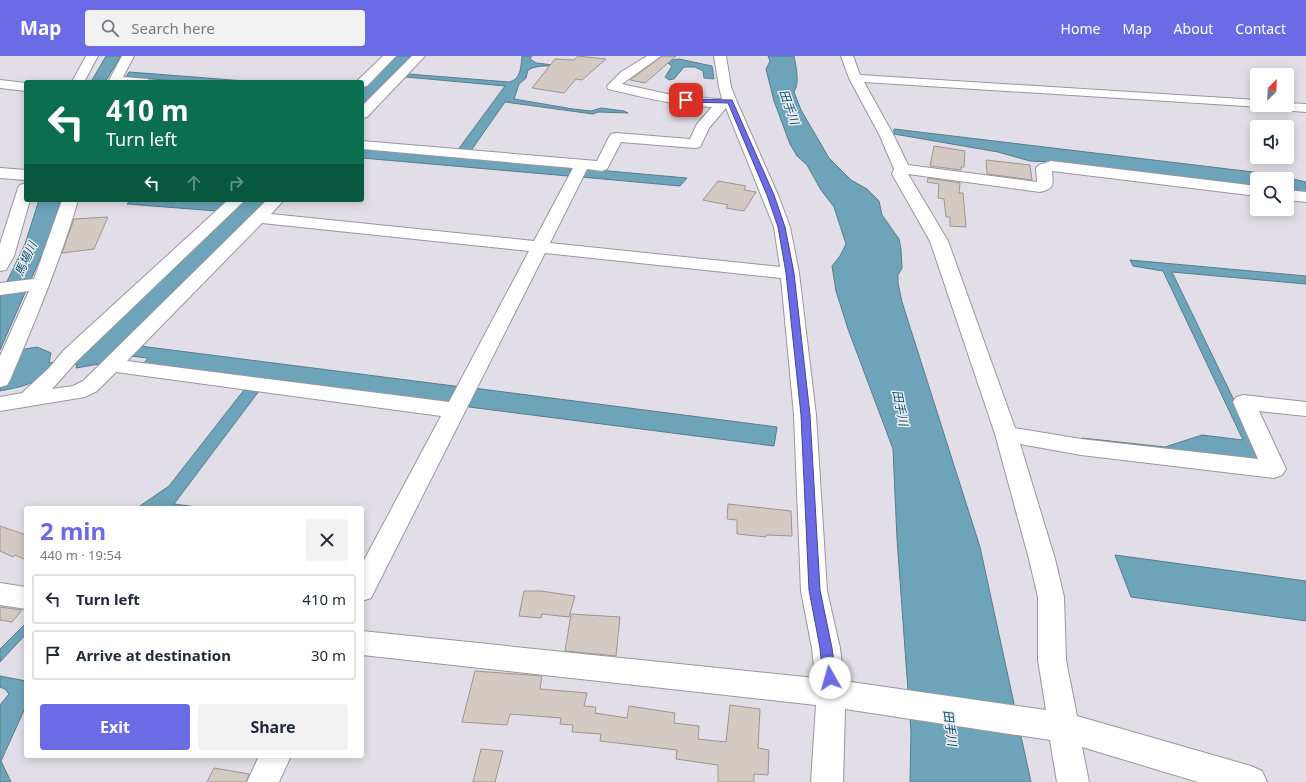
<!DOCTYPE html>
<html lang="en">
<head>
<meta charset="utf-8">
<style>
  :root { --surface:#fff; --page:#f2f2f3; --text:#1f2937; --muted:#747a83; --line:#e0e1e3; --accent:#6b6ce5 }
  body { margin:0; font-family:"Noto Sans","Noto Sans JP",sans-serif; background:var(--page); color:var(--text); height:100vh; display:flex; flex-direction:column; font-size:15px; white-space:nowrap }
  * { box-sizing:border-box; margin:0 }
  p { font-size:13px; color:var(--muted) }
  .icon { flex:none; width:22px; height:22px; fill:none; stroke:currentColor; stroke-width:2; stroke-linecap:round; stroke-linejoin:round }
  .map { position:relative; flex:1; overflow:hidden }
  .panel { position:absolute; left:24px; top:450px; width:340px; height:252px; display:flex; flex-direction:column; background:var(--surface); border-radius:4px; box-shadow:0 2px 10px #0003 }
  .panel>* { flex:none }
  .top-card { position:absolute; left:24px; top:24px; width:340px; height:122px; border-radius:4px; box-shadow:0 2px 10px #0003; background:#0b6e4f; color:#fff; overflow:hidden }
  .needle { width:26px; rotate:24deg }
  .fabs { position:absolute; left:1250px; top:12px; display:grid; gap:8px }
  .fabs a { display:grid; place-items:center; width:44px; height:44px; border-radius:4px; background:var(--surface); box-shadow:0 2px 10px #0003; font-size:20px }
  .pin { position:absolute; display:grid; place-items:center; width:34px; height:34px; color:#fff; margin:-17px; border-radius:8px; box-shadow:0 2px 6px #0006 }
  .me { position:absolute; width:44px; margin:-22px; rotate:353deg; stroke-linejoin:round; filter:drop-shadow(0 0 3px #0008) }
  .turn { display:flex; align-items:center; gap:14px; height:84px; padding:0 16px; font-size:18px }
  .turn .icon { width:52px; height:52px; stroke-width:2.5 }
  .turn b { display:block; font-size:28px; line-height:34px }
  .lanes { display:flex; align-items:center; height:38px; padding:0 16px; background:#0003; justify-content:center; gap:20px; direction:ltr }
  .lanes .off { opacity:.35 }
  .round { display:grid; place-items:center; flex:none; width:42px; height:42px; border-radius:4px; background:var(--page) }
  .overview { display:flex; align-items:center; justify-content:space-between; height:68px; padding:0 16px }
  h1 { font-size:24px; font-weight:700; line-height:30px; color:var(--accent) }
  .primary-button { display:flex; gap:8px; margin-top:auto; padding:8px 16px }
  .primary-button a { flex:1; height:46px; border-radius:4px; background:var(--accent); color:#fff; font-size:16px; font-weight:700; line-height:46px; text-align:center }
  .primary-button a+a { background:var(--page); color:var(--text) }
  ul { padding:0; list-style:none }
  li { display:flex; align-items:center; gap:12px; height:50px; margin:0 8px 6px; padding:0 8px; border:2px solid var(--line); border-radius:4px }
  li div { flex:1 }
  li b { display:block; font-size:15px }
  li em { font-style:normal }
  header { display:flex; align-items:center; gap:24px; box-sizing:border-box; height:56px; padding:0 20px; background:var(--accent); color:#fff }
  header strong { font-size:19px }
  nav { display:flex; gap:22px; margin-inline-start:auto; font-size:14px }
  .search { width:280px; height:36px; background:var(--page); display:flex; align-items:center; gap:10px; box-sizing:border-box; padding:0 14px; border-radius:4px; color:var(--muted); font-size:15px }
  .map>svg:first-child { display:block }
</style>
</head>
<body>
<header>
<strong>Map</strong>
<div class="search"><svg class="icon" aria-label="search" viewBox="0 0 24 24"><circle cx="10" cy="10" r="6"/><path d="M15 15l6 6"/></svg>Search here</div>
<nav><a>Home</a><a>Map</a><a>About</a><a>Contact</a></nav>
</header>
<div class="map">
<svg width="1306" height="726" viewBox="0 0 1306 726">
  <rect width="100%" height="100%" fill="#e2dee7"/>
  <g fill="#6da4b9" stroke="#577d8d">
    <polygon points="106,0 121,0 105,26 91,26"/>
    <polygon points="394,0 415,0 362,53 362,30"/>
    <path d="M522 0H532L530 3 536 7 580 12 578 13C563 12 541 6 528 14L526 22 519 28 514 43 573 53 591 55 601 52 624 55 628 57 598 56 593 58 505 46 470 96 457 95 505 30 406 21 408 18 509 26C521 24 521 10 522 0Z"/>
    <path d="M768 0H794C796 11 800 26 794 36L801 54 829 102 851 124 867 133 879 145 882 159 899 183 901 193 902 212 898 219V227L902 246 980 491 1031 726H910L911 676 897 483 893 393 848 273 836 235 832 210 840 200 846 188 834 151 821 134 807 109 797 100 790 88 774 45 766 13 770 5Z"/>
    <polygon points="679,3 712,10 714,23 704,22 703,15 695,11 684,11 674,23 669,24 665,21 672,10 665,5"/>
    <polygon points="129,16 258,26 191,26 126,21"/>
    <polygon points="894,73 1270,118 1306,126 1306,137 1287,135 1287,123 1257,123 1257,131 1050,106 1030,105 998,96 894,78"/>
    <polygon points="362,93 572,111 568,120 362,102"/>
    <polygon points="586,113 687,122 680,130 581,121"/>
    <polygon points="39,144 60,144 53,173 0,294 0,240 25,188"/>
    <polygon points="119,144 195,144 227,146 217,155 127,148 129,146"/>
    <path d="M242 144H270L105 307 76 312 77 308 46 313C40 329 14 332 0 335V297L37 291 51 297 49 307 79 301Z"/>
    <polygon points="1130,204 1306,220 1306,228 1172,216 1261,400 1254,406 1084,386 1082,382 1165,391 1202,379 1243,384 1163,215 1133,210"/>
    <polygon points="140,290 462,331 449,348 143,308 148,302 130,300"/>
    <polygon points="473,332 777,371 774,390 469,351 470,341"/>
    <polygon points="244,334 259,335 174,448 205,452 137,452 169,430"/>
    <polygon points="1115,499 1306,525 1306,565 1131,541"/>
    <polygon points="26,567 26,578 0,606 0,593"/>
    <polygon points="0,620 26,625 26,650 1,705 11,726 0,726 0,649 9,638 5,633 0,631"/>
  </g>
  <g fill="#d3cac4" stroke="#9e9590">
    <polygon points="578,0 606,3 582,24 576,23 564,37 532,32 555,3 574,4"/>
    <polygon points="662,0 676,0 645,27 630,24"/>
    <polygon points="934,90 965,95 964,111 961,111 961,114 930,110"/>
    <polygon points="986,104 1030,109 1032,124 987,118"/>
    <polygon points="928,122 960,127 959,137 963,137 966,171 950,170 950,161 946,161 944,143 938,142 939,128 927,126"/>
    <polygon points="718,125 746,130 744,134 756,136 744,155 726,152 728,149 703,144"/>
    <polygon points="108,161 94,193 62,197 74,163"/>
    <polygon points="728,448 791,455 792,480 766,479 766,481 737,478 737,464 727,463"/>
    <polygon points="0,470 26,479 26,504 15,499 13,501 0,495"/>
    <polygon points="524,535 541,535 575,540 569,561 542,558 541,562 519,560"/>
    <polygon points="0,551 22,554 12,566 0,564"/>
    <polygon points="571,558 620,561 616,600 565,595"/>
    <polygon points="475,615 542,620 540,633 587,637 584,650 596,651 595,657 627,662 629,650 675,657 674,667 699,670 698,683 726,686 730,649 760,653 758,692 769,694 768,719 754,718 754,726 718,726 718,709 676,703 677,694 600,685 601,678 572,676 573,669 560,668 561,662 510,658 507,669 462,666"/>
    <polygon points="481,693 503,695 495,726 473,726"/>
    <polygon points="214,712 249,718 246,726 207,726"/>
  </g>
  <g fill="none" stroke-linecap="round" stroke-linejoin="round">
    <g stroke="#99969e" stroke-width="2">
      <g id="minor">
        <polygon points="122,0 134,0 123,21 148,23 149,26 108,26"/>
        <polygon points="383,0 396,0 367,30 362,31 362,26 356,26"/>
        <polygon points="412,0 425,0 367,61 362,62 362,50"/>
        <path d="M647 0H661L622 28 672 39 717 43H722L719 31 714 0H726L731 31 737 46 778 139 790 171 799 217 816 359 827 535 840 592 844 625 1046 654 1038 604V541L1029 503 995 378 930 185 892 118 894 113 880 80 849 22 841 0H853L860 19 1257 44V49H1287V47L1306 48V56L1266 53 1261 51 864 26 894 80 908 109 1037 126 1036 112 1039 109 1051 105 1257 130V140L1052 115C1053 129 1055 132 1040 136L908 118 948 185 1015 372 1081 383 1258 403 1233 346 1236 341 1244 339 1306 346V360L1259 355 1286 413 1282 419 1274 422 1081 399 1020 388 1055 503 1064 541 1066 604 1077 660 1251 710 1262 715 1267 726H1198L1082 691 1089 726H1057L1050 684 845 653 843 726H811L816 649 362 599V575L815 622 812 592 801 535 794 359 781 222 545 197 371 542 362 545V508L441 360 116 316 97 335 85 341 0 355V341L22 337 49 312 64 294 228 144H245L78 304 52 333 73 330 83 325 267 144H284L271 158 534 185 573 112 362 93V85L597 105 609 81 611 78 616 77 690 83 697 68 712 51C677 50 642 41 608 33L607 30 621 16ZM726 52 774 171 780 211 550 187 587 113 602 115 607 113 621 86 695 92 700 91 709 72ZM262 167 529 195 449 346 127 305Z"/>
        <polygon points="0,24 26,27 26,35 0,32"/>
        <polygon points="0,112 26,114 26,124 0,122"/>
        <polygon points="1287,134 1306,136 1306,146 1287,144"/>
        <path d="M62 144H78C60 206 35 265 10 324L7 329 0 331V300L29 235 0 239V227L34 223Z"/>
        <polygon points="0,527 26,531 26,553 0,549"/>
        <polygon points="259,700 291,700 279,726 247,726"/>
      </g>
    </g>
    <g stroke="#99969e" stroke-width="2">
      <g id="highway">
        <polygon points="86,0 98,0 84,26 72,26"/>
        <polygon points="26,127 26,144 30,144 14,200 6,214 0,215 0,188 18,132 20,129"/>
      </g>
    </g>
    <use href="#minor" fill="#fff" fill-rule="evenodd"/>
    <use href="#highway" fill="#fff" fill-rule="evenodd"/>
  </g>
  <polygon fill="#6b6ce5" stroke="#464695" points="684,43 732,44 774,139 785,171 794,217 810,359 820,534 832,592 836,622 834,626 830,627 825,626 823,622 820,592 809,534 801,359 786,217 778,171 767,139 728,47 686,46 684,45"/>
  <g text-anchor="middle" stroke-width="3" stroke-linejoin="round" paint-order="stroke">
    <g font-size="12" font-style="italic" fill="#005167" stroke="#efebf4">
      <text transform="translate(789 51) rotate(71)" y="4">田手川</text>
      <text transform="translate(26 203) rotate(-66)" y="4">馬場川</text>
      <text transform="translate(900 352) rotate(79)" y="4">田手川</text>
      <text transform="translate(950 672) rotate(83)" y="4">田手川</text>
    </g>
  </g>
</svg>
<div class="fabs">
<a><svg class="needle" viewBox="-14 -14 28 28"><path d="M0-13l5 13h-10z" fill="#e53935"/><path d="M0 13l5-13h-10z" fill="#747a83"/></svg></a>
<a><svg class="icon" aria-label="sound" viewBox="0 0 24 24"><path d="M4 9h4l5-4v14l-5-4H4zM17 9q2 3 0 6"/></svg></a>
<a><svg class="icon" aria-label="search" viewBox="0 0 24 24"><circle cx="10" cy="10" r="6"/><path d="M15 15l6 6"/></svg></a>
</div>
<div class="pin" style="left:686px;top:44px;background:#d93025"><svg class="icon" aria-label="arrive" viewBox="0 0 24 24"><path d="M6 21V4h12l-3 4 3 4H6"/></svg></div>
<svg class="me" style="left:830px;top:622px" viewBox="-20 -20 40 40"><circle r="19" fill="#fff"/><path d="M0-13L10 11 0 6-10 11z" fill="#6b6ce5"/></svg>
<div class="top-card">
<div class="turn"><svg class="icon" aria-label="left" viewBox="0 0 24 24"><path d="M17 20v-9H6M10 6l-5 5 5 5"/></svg><div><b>410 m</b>Turn left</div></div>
<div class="lanes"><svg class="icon" aria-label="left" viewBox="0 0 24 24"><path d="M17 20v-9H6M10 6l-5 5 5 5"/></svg><svg class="icon off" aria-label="ahead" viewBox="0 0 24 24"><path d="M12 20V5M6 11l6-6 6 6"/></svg><svg class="icon off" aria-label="right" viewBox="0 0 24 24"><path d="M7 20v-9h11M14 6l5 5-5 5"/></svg></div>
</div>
<section class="panel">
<div class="overview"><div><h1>2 min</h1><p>440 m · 19:54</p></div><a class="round"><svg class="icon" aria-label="close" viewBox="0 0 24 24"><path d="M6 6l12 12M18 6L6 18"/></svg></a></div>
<ul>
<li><svg class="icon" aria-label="left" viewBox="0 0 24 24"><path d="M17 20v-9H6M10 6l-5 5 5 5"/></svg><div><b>Turn left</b></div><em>410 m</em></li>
<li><svg class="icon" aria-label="arrive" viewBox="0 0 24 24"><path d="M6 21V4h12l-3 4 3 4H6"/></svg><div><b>Arrive at destination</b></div><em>30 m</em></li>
</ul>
<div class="primary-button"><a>Exit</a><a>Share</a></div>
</section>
</div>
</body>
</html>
